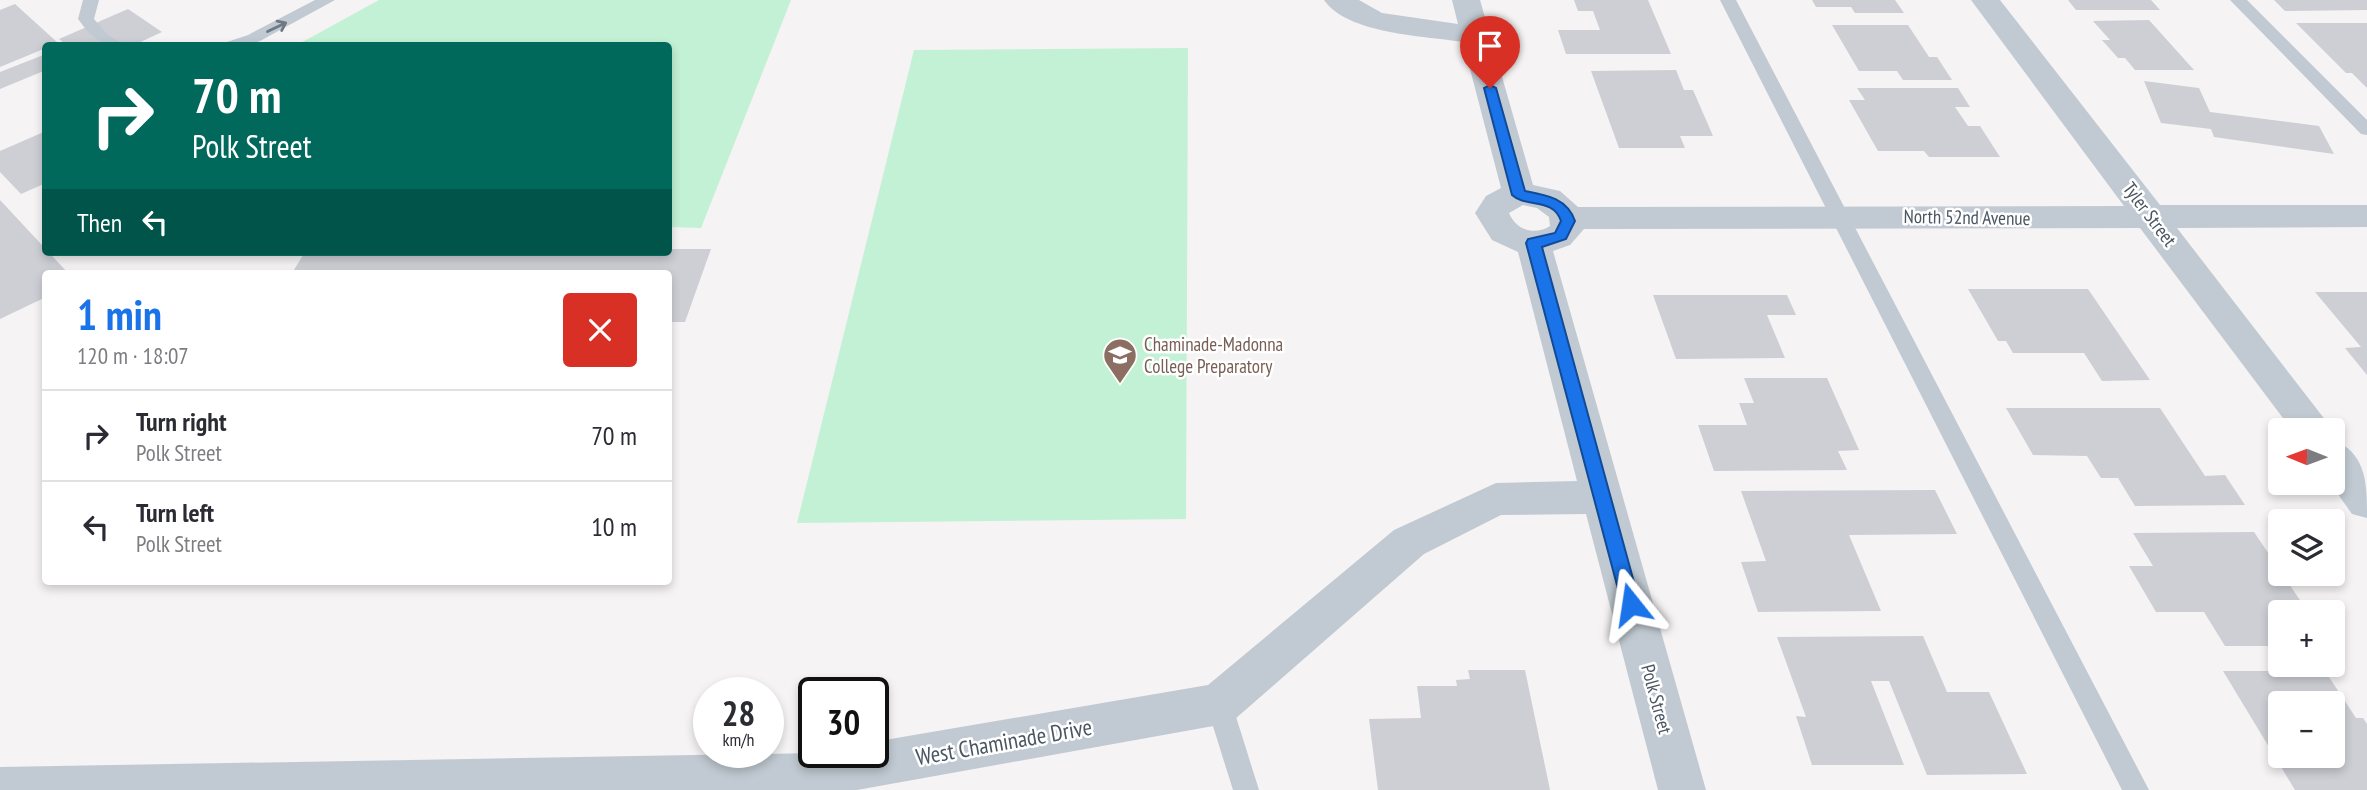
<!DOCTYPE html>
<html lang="en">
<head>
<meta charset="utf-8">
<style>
  :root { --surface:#fff; --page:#f2f2f3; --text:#2b2b33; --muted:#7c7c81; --line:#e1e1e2; --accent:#1a73e8 }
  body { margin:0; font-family:"PT Sans Narrow",sans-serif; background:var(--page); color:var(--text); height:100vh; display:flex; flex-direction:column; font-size:26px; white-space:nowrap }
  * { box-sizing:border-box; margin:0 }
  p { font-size:23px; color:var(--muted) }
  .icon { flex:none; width:38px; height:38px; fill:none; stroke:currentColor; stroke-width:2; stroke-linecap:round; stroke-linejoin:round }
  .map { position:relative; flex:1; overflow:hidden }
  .drawer { position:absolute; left:42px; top:270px; width:630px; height:315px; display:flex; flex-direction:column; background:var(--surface); border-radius:7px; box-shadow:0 4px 10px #0003 }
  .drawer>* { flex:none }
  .guide { position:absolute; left:42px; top:42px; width:630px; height:214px; border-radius:7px; box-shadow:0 4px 10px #0003; background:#00695c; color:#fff; overflow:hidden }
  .needle { width:46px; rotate:271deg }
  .tools { position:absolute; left:2268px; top:418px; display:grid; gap:14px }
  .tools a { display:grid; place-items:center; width:77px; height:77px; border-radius:7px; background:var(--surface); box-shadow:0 4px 10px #0003; font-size:35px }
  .speed { position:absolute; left:693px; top:677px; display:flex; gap:14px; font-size:35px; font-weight:700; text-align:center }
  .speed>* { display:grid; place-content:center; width:91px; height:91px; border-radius:50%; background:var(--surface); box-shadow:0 4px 10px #0003; line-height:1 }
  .speed small { font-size:18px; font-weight:400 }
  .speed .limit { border:4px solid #111; border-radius:10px; background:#fff; color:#111 }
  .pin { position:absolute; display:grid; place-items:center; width:60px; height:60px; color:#fff; margin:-72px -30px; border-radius:50% 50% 50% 0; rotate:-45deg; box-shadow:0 0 7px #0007 }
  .pin .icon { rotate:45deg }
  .me { position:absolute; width:77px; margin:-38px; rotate:345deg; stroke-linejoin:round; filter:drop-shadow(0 0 5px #0008) }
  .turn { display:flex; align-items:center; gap:24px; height:147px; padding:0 35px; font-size:32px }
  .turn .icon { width:91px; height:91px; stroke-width:2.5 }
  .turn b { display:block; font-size:49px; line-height:60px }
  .then { display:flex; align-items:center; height:66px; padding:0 35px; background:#0003; gap:14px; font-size:26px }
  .round { display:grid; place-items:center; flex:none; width:74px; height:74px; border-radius:7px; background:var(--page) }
  .head { display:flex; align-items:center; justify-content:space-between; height:119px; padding:0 35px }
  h1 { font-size:42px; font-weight:700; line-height:52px; color:var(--accent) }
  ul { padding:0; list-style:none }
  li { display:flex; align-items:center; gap:21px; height:91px; padding:0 35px; border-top:2px solid var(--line) }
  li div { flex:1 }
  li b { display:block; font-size:26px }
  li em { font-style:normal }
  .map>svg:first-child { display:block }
</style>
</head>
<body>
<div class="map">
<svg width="2367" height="790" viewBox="0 0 2367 790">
  <rect width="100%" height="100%" fill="#f5f3f3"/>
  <g fill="#c3f1d5">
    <polygon points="379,0 791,0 701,228 669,227 668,46 297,45"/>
    <polygon points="1188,48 1186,519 797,523 914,50"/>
  </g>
  <g fill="#cdcfd5" fill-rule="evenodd">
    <polygon points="1574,0 1648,0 1671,54 1566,54 1558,30 1600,30 1593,11 1578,11"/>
    <polygon points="1812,0 1895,0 1904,13 1855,13 1851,7 1816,7"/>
    <polygon points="2068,0 2151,0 2160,10 2076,10"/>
    <polygon points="2274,0 2367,0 2367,10 2285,11"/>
    <polygon points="15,4 58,43 46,46 46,48 0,67 0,10"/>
    <polygon points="128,9 162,32 132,46 68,46 59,39"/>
    <polygon points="2149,20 2194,70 2135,70 2125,58 2118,58 2102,40 2110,40 2093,21"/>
    <polygon points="2296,23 2367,23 2367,88 2352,73 2346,73"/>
    <polygon points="1832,25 1908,25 1929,57 1937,57 1952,80 1903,80 1897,71 1859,71"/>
    <polygon points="46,54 46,70 0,89 0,72"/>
    <polygon points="1676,70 1684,90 1693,90 1713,136 1680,136 1685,148 1619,148 1591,71"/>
    <polygon points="2144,81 2199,88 2210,112 2319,126 2334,154 2214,137 2211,129 2161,123"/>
    <polygon points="1857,88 1958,88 1970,107 1955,107 1968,126 1980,126 2000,157 1929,157 1924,151 1878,151 1849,100 1865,100"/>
    <polygon points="46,131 46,183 21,194 0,172 0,151"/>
    <polygon points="0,200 68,273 46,273 46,297 0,319"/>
    <polygon points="668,249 711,249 685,322 668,322 668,273 292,273 305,252 668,252"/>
    <polygon points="1968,289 2088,289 2150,380 2102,381 2084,353 2013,353 2006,341 1998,341"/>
    <polygon points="2315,292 2367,292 2367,375 2345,348 2361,347"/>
    <polygon points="1653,295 1787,295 1796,315 1767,315 1785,358 1676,359"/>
    <polygon points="1744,378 1827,378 1859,450 1838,451 1847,470 1714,471 1698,425 1747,425 1739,403 1754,403"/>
    <polygon points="2006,408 2160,408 2205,476 2225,475 2245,505 2135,506 2118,478 2101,478 2087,456 2033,455"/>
    <polygon points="1935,490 1957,534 1849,535 1881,611 1758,612 1741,562 1766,561 1741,491"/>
    <polygon points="2254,532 2308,612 2280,612 2280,646 2225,646 2204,612 2156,612 2129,566 2153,566 2133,533"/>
    <polygon points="1923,636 1947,692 1989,692 2027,774 1927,775 1889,681 1871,681 1904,765 1812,765 1796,716 1806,717 1777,637"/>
    <polygon points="1468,670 1525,670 1550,790 1378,790 1369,719 1421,718 1417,686 1457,686 1456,680 1470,679"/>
    <path d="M2223 671H2325L2356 718H2363L2367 724V790H2295ZM2280 704H2333V756H2280Z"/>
  </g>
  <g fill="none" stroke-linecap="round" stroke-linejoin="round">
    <g fill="#c1cad2" fill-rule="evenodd">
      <path d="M83 0H99L94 19 108 35 126 46C101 46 93 39 78 19Z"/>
      <polygon points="315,0 335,0 260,41 244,46 215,46 248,35"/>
      <polygon points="1720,0 1736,0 2149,790 2122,790"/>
      <polygon points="2230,0 2247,0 2367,120 2367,135 2361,134"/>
      <polygon points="1219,693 1228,696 1232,704 1259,790 1233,790 1206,704 1210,696"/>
    </g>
    <g fill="#c1cad2" fill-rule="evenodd">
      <path d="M1324 0H1359L1382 13 1458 24 1452 0H1480L1533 185 1560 191 1578 207 2124 206 1971 0H2000L2160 205H2367V227L2177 228 2333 430H2292L2140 228 1584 229 1570 245 1553 251 1706 790H1658L1586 514 1501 515 1424 554 1235 719 1219 725 857 790H0V767L873 752V742L1208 685 1394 530 1496 483 1577 481 1518 252 1492 240 1475 213 1486 196 1501 188 1463 42C1425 36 1347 34 1324 0ZM1523 205 1537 208 1549 217 1550 226C1534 236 1516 230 1509 213Z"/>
      <path d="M2333 440C2367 453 2367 485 2367 518L2352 514 2330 483Z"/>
    </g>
  </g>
  <defs><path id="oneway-shaft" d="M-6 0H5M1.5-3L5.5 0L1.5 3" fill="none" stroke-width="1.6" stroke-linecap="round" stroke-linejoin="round" transform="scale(1.75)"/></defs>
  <use stroke="#6e7983" href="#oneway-shaft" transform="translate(277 27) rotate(-26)"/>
  <path fill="#1a73e8" stroke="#114b97" stroke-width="2" d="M1490 85 1496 88 1525 191C1546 195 1567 198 1575 221L1566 239 1542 247 1640 604 1631 611 1622 604 1526 243 1528 239 1555 233 1561 221C1553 197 1526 208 1512 195L1484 88Z"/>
  <defs>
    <g id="school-pin" transform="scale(1.75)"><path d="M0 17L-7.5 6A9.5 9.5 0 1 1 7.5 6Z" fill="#8d6e63" stroke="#fff"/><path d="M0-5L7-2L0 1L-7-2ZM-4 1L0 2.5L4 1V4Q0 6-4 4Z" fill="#fff"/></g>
  </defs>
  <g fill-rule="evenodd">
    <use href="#school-pin" x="1120" y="355"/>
  </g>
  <g text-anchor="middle" stroke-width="5" stroke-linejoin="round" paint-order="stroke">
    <g font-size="19" fill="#4a5661" stroke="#fff">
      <text transform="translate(2150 214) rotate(53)" y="7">Tyler Street</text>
      <text transform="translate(1967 217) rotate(1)" y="7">North 52nd Avenue</text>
      <text transform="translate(1657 699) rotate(75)" y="7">Polk Street</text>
    </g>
    <g font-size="19" fill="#785e54" stroke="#fff" text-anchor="start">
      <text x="1144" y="351">Chaminade-Madonna<tspan x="1144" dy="22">College Preparatory</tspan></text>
    </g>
    <g font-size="23" fill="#4a5661" stroke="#fff">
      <text transform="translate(1004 742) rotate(-10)" y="8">West Chaminade Drive</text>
    </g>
  </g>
</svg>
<div class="tools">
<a><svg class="needle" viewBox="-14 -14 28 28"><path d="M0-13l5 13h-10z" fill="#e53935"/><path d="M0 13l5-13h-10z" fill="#7c7c81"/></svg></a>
<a><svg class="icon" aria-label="layers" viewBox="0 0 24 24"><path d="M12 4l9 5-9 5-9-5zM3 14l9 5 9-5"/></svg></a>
<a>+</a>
<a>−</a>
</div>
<div class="speed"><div>28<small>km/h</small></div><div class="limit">30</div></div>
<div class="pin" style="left:1490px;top:88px;background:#d93025"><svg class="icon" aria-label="arrive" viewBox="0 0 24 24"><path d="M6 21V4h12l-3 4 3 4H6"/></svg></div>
<svg class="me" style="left:1631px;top:604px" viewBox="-20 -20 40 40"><path d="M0-17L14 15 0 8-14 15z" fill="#1a73e8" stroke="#fff" stroke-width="4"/></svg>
<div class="guide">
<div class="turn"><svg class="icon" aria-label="right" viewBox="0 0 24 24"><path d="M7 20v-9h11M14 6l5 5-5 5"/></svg><div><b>70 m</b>Polk Street</div></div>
<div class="then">Then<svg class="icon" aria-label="left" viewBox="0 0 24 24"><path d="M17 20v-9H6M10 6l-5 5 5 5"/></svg></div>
</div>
<section class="drawer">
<div class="head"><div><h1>1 min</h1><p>120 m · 18:07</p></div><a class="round" style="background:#d93025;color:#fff"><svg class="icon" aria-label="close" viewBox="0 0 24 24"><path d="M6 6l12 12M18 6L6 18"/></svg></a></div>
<ul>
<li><svg class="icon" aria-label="right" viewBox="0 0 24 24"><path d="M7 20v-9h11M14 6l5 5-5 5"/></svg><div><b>Turn right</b><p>Polk Street</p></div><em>70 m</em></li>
<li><svg class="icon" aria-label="left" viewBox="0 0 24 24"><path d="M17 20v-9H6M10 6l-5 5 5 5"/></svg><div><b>Turn left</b><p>Polk Street</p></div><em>10 m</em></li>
</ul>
</section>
</div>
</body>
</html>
